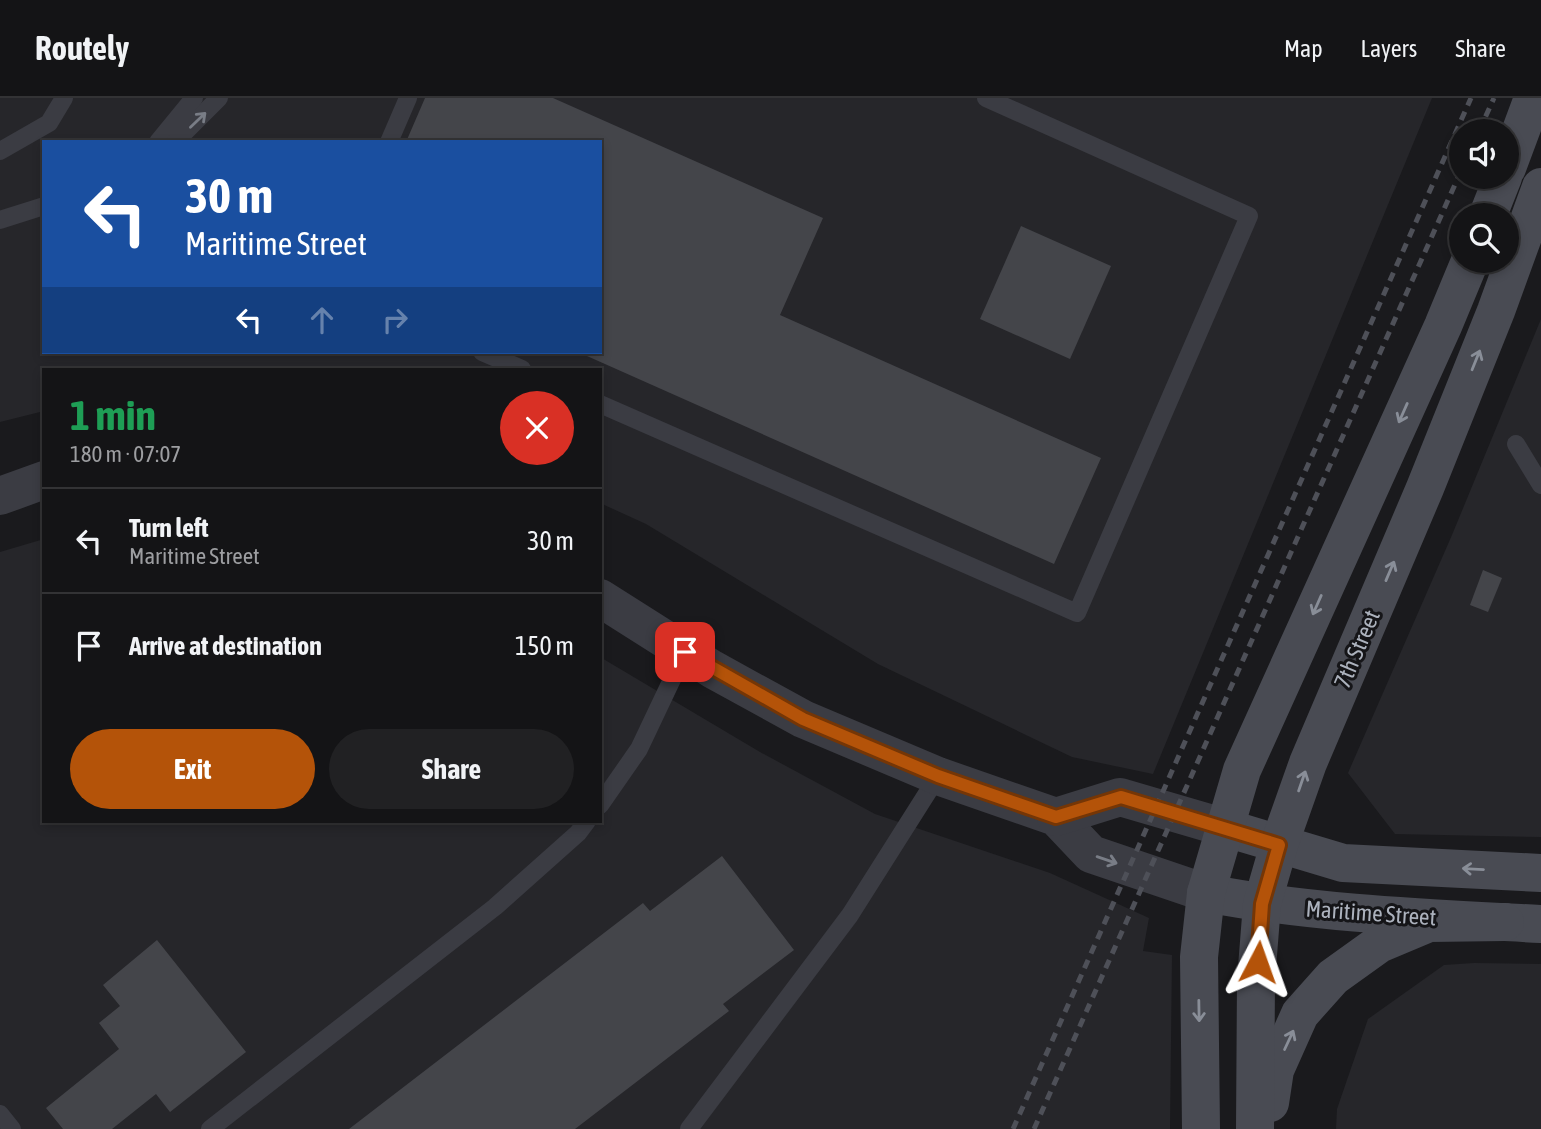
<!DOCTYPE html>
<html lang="en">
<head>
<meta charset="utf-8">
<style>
  :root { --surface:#141416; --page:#212123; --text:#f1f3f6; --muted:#9d9ea1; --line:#333335; --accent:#b45309 }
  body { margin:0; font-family:"Asap Condensed",sans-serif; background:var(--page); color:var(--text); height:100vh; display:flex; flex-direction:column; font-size:26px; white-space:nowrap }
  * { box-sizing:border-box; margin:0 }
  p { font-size:23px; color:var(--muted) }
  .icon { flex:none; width:38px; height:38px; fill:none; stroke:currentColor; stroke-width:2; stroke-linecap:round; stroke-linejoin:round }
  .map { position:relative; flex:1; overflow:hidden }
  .panel { position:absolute; left:42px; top:270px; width:560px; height:455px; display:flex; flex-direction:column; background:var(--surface); border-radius:0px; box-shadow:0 4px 10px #0003,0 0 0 2px var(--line) }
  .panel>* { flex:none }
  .guide { position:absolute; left:42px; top:42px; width:560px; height:214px; border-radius:0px; box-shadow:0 4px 10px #0003,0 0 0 2px var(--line); background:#1a4fa0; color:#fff; overflow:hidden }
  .controls { position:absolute; left:1449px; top:21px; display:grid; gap:14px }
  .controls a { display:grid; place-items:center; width:70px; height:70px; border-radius:50%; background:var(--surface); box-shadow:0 4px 10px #0003,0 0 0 2px var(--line); font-size:35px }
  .pin { position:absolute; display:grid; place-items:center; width:60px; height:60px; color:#fff; margin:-30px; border-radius:14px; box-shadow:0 4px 10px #0006 }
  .me { position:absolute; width:77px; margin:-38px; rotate:4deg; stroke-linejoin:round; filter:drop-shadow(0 0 5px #0008) }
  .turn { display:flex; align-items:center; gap:24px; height:147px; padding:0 28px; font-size:32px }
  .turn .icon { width:91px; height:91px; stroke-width:2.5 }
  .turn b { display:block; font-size:49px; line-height:60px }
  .lanes { display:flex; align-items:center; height:66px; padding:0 28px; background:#0003; justify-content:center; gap:35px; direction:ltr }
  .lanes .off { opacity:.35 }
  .round { display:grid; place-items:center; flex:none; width:74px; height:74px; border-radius:37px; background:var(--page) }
  .headline { display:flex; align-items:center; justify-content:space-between; height:119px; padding:0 28px }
  h1 { font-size:42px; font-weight:700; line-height:52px; color:#1e9e55 }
  .action { display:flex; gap:14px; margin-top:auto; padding:14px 28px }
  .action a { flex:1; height:80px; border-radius:42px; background:var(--accent); color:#fff; font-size:28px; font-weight:700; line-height:80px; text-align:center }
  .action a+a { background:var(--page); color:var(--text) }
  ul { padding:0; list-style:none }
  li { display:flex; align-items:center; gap:21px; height:105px; padding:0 28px; border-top:2px solid var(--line) }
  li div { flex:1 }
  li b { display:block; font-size:26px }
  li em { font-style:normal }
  header { display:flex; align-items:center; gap:42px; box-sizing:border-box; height:98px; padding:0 35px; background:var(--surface); border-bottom:2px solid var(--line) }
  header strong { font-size:33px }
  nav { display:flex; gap:38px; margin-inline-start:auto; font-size:24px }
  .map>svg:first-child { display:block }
</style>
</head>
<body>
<header>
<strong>Routely</strong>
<nav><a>Map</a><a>Layers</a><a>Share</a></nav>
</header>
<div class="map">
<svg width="1541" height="1031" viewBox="0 0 1541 1031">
  <rect width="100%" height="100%" fill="#1a1a1d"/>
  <g fill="#26262a" fill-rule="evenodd">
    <path d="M0 0H1432L1153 676 1072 659 878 566 646 426 600 405V271H44V313L0 324ZM44 44H600V254H44Z"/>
    <polygon points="1541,221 1541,739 1395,736 1348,675 1452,437"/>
    <polygon points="44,441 44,723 600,723 600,559 760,654 875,716 1050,775 1149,820 1143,853 1172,857 1170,1031 0,1031 0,454"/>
    <polygon points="1474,865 1541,866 1541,1031 1336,1031 1337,1011 1368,921 1444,867"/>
  </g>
  <g fill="#44454a">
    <polygon points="425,0 553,0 823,120 780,217 1101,360 1054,466 578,254 600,254 600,44 406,44"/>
    <polygon points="1021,128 1111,168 1070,261 980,221"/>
    <polygon points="1483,472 1502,480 1488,514 1470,507"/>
    <polygon points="722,758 794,852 723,906 729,913 575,1031 349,1031 643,805 650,813"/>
    <polygon points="157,842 246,954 170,1014 156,996 112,1031 63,1031 46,1010 119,951 99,925 120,908 103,887"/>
  </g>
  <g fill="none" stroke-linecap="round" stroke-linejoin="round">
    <g stroke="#3b3c43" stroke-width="18">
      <polyline points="158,44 194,0"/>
      <polyline points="175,44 219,0"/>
      <polyline points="389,44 408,0"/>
      <polyline points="0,53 49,25 64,0"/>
      <polyline points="0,122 44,108"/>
      <polyline points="482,254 522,271"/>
      <polyline points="600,306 1077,515 1249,118 986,0"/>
      <polyline points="1516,346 1541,387"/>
      <polyline points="600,707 639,651 685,554"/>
      <polyline points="0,1016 12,1031"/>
      <polyline points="210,1031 495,809 578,735 587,723"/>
      <polyline points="689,1031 850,817 938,678"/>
    </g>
    <g stroke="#3b3c43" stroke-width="38">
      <polyline points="0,398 44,382"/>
      <polyline points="600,500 712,571 803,621 938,678 1056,719 1091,756 1206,795"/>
      <polyline points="1056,719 1120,699 1226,730"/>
    </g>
    <g stroke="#494b53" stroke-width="38">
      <polyline points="1507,70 1533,0"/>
      <polyline points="1488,117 1503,79"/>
      <polyline points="1226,730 1343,765 1541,775"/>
      <path d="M1206 795C1316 816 1429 820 1541 826"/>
      <polyline points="1270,1005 1275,972 1300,916 1333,879 1379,846 1429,825 1505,824"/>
      <polyline points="1201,1031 1199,859 1206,795 1242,672 1443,228 1470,163"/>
      <polyline points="1255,1031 1256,882 1262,806 1279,747 1308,665 1425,390 1496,213 1541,89"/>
    </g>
    <g stroke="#4e5058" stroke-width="5" stroke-dasharray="9 7" stroke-linecap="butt">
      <polyline points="1479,33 1494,0"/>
      <polyline points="1013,1031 1471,0"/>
      <polyline points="1034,1031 1461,73"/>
    </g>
  </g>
  <defs><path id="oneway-shaft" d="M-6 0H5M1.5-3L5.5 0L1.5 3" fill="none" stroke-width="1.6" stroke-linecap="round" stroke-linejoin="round" transform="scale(1.75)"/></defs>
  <g stroke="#797d86">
    <use href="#oneway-shaft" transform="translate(198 22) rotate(-44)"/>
    <use href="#oneway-shaft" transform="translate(1107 762) rotate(19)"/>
  </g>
  <g stroke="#898e98">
    <use href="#oneway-shaft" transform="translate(1476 262) rotate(-68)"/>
    <use href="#oneway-shaft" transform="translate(1403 315) rotate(114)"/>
    <use href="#oneway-shaft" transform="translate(1390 473) rotate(-67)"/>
    <use href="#oneway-shaft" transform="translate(1317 507) rotate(114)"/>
    <use href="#oneway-shaft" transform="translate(1302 683) rotate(-71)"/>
    <use href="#oneway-shaft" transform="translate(1473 771) rotate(-177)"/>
    <use href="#oneway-shaft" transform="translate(1199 913) rotate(89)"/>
    <use href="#oneway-shaft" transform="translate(1289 942) rotate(-65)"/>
  </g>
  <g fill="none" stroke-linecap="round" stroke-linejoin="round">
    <g stroke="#753606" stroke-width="18">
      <polyline id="route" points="685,554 803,621 938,678 1056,719 1121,699 1279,747 1262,806 1258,864"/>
    </g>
    <use href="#route" stroke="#b45309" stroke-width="12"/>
  </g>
  <g text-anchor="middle" stroke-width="6" stroke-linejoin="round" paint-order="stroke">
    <g font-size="23" fill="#acb2bd" stroke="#151518">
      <text transform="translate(1357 551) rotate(-67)" y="8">7th Street</text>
      <text transform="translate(1371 815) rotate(4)" y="8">Maritime Street</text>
    </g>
  </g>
</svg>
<div class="controls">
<a><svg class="icon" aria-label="sound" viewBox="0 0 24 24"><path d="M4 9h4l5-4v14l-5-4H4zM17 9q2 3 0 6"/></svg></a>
<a><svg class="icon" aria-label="search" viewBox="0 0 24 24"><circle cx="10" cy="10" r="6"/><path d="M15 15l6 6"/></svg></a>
</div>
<div class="pin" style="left:685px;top:554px;background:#d93025"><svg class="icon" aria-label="arrive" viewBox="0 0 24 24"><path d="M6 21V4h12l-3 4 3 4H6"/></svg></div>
<svg class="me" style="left:1258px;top:864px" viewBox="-20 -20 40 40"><path d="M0-17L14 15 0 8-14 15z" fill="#b45309" stroke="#fff" stroke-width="4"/></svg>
<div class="guide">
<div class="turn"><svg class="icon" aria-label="left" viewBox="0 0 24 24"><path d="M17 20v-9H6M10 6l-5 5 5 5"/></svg><div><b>30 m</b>Maritime Street</div></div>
<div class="lanes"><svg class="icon" aria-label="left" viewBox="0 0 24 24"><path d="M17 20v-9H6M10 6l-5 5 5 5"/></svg><svg class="icon off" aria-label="ahead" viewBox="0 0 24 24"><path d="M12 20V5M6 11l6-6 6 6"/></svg><svg class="icon off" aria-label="right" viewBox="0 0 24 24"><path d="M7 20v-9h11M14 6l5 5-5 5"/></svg></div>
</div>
<section class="panel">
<div class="headline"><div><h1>1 min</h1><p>180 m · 07:07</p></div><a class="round" style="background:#d93025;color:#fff"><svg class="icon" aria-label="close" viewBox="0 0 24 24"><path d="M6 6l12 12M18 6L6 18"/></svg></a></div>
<ul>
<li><svg class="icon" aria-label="left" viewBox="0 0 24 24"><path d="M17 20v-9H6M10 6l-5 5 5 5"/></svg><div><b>Turn left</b><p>Maritime Street</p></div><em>30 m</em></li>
<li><svg class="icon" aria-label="arrive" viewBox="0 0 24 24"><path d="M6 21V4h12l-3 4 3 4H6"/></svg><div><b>Arrive at destination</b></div><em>150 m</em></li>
</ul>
<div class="action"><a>Exit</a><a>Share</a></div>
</section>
</div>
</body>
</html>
